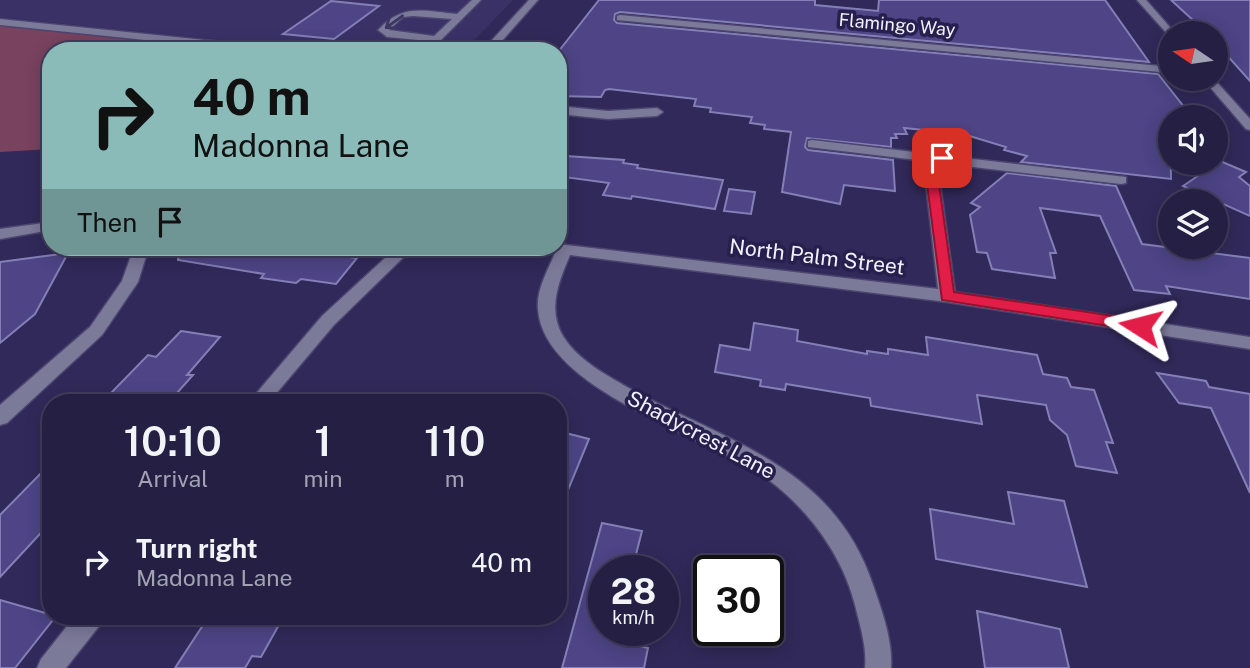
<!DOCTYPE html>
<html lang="en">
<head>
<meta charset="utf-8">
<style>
  :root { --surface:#251f43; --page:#312c4e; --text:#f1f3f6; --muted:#a3a2b2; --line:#423d5c }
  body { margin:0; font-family:"Public Sans",sans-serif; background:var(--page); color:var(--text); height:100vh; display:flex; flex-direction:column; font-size:26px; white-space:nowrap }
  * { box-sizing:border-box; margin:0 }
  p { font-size:23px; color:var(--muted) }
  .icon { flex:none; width:38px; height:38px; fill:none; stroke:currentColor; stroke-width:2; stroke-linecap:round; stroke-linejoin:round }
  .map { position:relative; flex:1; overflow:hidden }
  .sheet { position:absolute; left:42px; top:394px; width:525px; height:231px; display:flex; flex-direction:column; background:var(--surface); border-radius:28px; box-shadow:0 4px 18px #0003,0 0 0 2px var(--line) }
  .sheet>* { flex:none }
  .banner { position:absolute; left:42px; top:42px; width:525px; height:214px; border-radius:28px; box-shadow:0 4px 18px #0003,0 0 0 2px var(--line); background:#8bbbb9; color:#111; overflow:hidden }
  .needle { width:46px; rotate:283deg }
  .tools { position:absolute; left:1158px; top:21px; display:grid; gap:14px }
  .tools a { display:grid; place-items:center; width:70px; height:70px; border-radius:50%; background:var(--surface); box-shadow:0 4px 18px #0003,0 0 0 2px var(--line); font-size:35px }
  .speed { position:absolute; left:588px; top:555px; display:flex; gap:14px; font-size:35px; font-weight:700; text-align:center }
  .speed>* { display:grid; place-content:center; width:91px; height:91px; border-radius:50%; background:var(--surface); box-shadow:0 4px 18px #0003,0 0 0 2px var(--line); line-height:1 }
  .speed small { font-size:18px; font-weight:400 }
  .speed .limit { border:4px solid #111; border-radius:10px; background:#fff; color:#111 }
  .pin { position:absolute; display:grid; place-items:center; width:60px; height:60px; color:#fff; margin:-30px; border-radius:14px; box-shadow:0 4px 10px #0006 }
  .me { position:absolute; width:77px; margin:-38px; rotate:279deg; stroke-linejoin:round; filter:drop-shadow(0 0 5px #0008) }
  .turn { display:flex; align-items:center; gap:24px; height:147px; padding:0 35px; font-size:32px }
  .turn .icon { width:91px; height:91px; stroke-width:2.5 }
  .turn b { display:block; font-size:49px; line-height:60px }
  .then { display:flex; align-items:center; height:66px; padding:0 35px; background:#0003; gap:14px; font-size:26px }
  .eta { display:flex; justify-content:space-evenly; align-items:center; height:119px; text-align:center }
  .eta b { font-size:42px; font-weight:600; line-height:49px }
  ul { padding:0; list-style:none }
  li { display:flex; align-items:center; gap:21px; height:98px; padding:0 35px }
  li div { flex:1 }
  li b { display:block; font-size:26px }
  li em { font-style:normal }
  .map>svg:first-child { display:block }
</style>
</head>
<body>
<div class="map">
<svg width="1250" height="668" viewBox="0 0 1250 668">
  <rect width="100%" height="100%" fill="#312959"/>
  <polygon fill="#3a3167" points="0,0 513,0 464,51 328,51 0,17"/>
  <polygon fill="#79425f" points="0,25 249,51 51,51 51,149 0,152"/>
  <g fill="#4e4486" stroke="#847fb6" stroke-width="2">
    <polygon points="599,0 815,0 815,5 878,11 879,0 1105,0 1149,62 620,12 615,14 614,20 617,23 1158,74 1192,117 1170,117 1171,179 1021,162 1027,156 1004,150 1006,147 963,134 904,128 907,134 895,134 897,138 891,138 891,147 807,138 805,147 808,150 893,160 895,191 844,185 840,204 782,192 791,132 764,129 765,125 750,123 752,117 710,112 711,108 694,106 696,99 609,89 605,90 601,97 558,96 558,52"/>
    <polygon points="1171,0 1250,0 1250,81 1216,43 1216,33 1207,33"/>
    <polygon points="331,1 379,6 334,39 283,34"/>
    <polygon points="566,156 624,160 623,163 638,165 637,168 723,180 715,209 632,196 631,199 603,195 609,183 564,177"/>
    <polygon points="1220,161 1246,172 1239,177 1250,186 1250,216 1183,186"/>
    <polygon points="1007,173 1116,186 1142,244 1250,258 1250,299 1166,286 1170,294 1134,290 1100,216 1040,208 1056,253 1050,253 1055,278 992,269 987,253 977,252 970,215 980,207 971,203"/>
    <polygon points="729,189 755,192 751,214 724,211"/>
    <polygon points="179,247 340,247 333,255 357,258 336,284 301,279 296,283 261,278 264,274 178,260"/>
    <polygon points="68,253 35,314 0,343 0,262"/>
    <polygon points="754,323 798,330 797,341 867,354 867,351 888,354 888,349 928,355 926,337 1037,355 1043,374 1067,378 1071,387 1094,390 1113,443 1106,442 1117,473 1076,466 1067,435 1050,420 1046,405 977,395 982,424 871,406 870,398 786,384 785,390 760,386 761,380 715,372 720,345 750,350"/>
    <polygon points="181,331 220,337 187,375 193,375 169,402 136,402 107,397 148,355 156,357"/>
    <polygon points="1157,373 1206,381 1209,387 1250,394 1250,493 1211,408 1179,403"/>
    <polygon points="558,431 589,439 559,512 558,512"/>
    <polygon points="51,463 51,522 0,577 0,515"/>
    <polygon points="1008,492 1064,501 1087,587 936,559 930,509 1014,524"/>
    <polygon points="602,523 642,531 632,570 604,570 604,630 643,630 639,646 648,648 644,668 562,668"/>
    <polygon points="0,600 56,616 15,668 0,668"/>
    <polygon points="977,611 1060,629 1069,668 985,668"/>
    <polygon points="209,616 284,616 261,657 252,656 245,668 175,668"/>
  </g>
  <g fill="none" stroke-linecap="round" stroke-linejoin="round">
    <g stroke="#4c4570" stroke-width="3">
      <g id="minor">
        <path d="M472 0H481L439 42 482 51 431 47 426 44 428 41 387 37 378 30C403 3 424 11 457 14ZM413 16 452 19 434 36 389 30 403 17Z"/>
        <polygon points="529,0 538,0 493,51 482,51"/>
        <polygon points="1137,0 1146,0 1175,33 1171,33 1171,38"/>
        <polygon points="620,15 1171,67 1171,73 617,20 617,16"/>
        <polygon points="0,19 283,48 288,51 251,51 0,25"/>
        <polygon points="1203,79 1214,79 1250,119 1250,130 1246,129"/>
        <polygon points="558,106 608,111 657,108 663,112 657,116 608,119 558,114"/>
        <path d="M812 140 1126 177V183L1121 184 947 164 940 184 955 292 1250 337V349L947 302 570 255C559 281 547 309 563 336 578 361 610 377 634 391 731 443 834 468 873 585 882 611 893 641 891 668H865C867 647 860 626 855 605 843 557 810 511 769 480 711 437 543 391 538 309 536 290 548 270 555 253L538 250 535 247H558V244L938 289 926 184 934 162 808 147V141Z"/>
        <polygon points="51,222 51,230 0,239 0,229"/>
        <polygon points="134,247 149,247 138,282 102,335 7,423 0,425 0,405 90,327 122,281"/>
        <polygon points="397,247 414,247 334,325 269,402 249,402 322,316"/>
        <polygon points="75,616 103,616 100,625 66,668 37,668 41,659"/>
      </g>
    </g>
    <use href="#minor" fill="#7c7a99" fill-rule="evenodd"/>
  </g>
  <defs><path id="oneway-shaft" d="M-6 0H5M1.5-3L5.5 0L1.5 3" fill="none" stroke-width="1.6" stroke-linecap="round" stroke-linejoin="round" transform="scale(1.75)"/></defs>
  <use stroke="#3c3660" href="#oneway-shaft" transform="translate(394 22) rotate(144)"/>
  <polygon fill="#e11d48" stroke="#92132f" stroke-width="2" points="937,155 948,158 939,184 954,292 1140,320 1146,322 1148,326 1146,330 1140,331 942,300 927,184"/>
  <g text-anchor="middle" stroke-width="7" stroke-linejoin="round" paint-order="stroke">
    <g font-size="18" fill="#f1f0fc" stroke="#271f4d">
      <text transform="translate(897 25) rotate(5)" y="6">Flamingo Way</text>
    </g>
    <g font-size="21" fill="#f1f0fc" stroke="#271f4d">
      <text transform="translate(817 257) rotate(7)" y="7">North Palm Street</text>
      <text transform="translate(701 435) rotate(28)" y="7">Shadycrest Lane</text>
    </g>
  </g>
</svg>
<div class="tools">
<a><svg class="needle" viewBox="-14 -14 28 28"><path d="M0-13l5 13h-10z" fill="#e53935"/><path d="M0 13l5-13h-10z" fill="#a3a2b2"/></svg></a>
<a><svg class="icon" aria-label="sound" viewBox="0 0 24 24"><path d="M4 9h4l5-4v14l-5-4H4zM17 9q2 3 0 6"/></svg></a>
<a><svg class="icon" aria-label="layers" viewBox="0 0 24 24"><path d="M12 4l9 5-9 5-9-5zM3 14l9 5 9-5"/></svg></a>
</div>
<div class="speed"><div>28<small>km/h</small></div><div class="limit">30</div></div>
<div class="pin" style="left:942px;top:158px;background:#d93025"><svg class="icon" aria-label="arrive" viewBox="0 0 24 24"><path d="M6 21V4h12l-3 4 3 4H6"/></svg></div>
<svg class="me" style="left:1140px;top:326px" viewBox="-20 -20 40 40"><path d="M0-17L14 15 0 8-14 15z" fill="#e11d48" stroke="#fff" stroke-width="4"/></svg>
<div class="banner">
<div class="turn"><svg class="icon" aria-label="right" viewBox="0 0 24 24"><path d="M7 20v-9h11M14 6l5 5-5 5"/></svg><div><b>40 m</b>Madonna Lane</div></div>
<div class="then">Then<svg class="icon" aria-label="arrive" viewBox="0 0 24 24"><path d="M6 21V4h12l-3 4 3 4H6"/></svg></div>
</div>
<section class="sheet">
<div class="eta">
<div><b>10:10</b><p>Arrival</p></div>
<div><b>1</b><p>min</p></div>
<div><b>110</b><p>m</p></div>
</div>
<ul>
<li><svg class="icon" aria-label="right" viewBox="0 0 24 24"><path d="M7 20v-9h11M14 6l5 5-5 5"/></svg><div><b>Turn right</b><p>Madonna Lane</p></div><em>40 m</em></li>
</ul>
</section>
</div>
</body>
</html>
